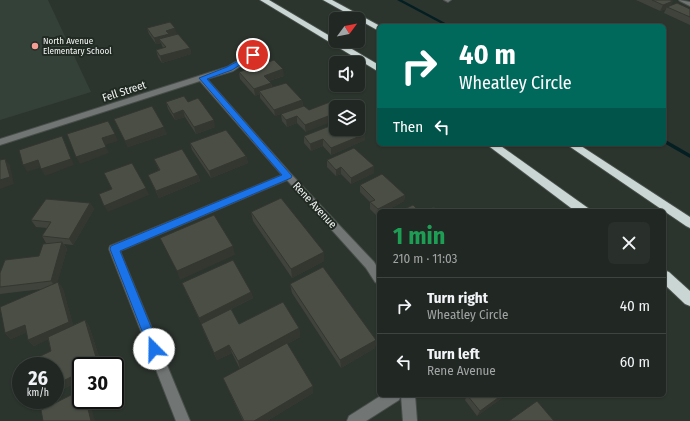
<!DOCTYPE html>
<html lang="en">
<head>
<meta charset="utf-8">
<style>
  :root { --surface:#212722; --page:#292f2a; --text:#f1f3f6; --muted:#a2a5a5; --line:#3e4440 }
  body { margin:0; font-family:"Fira Sans Condensed",sans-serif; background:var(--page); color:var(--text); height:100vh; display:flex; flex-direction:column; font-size:15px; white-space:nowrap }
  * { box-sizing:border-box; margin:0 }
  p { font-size:13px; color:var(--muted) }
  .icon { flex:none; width:22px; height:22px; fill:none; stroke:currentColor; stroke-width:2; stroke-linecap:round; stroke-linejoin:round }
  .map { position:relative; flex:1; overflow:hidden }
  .panel { position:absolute; left:377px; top:209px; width:289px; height:188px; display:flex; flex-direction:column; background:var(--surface); border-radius:6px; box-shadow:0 1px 3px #0004,0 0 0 1px var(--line) }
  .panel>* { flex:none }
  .banner { position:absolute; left:377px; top:24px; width:289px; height:122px; border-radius:6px; box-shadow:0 1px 3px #0004,0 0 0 1px var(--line); background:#00695c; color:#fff; overflow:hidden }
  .needle { width:26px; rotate:58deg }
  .fabs { position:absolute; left:329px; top:12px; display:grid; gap:8px }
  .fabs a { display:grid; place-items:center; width:36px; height:36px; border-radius:6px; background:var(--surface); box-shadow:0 1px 3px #0004,0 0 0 1px var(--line); font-size:20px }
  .speed { position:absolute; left:12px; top:357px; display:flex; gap:8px; font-size:20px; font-weight:700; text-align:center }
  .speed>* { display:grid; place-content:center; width:52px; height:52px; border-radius:50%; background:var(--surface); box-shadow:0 1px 3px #0004,0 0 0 1px var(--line); line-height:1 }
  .speed small { font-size:10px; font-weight:400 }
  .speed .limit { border:2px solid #111; border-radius:6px; background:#fff; color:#111 }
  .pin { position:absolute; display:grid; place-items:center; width:34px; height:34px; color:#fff; margin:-17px; border:2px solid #fff; border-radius:50%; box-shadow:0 1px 4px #0007 }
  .me { position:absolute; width:44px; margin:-22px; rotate:338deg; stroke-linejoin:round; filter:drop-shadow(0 0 3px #0008) }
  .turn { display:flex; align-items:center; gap:14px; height:84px; padding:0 16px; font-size:18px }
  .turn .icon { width:52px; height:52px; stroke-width:2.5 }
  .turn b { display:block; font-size:28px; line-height:34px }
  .then { display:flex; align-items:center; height:38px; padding:0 16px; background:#0003; gap:8px; font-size:15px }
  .round { display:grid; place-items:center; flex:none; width:42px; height:42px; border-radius:6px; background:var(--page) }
  .summary { display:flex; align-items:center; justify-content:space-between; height:68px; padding:0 16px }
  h1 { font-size:24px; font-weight:700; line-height:30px; color:#1e9e55 }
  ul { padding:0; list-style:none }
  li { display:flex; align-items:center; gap:12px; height:56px; padding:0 16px; border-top:1px solid var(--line) }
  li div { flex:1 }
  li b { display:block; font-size:15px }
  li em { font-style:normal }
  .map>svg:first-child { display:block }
</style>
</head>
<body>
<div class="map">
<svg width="690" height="421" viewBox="0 0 690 421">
  <rect width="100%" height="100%" fill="#2c342e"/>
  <polygon fill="#344138" points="0,0 48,0 91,92 0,120"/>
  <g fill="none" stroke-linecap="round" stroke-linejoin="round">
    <g fill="#031f22" fill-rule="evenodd">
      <polygon points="397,0 402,0 451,26 446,26"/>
      <polygon points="664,139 690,154 690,158 664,143"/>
    </g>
    <g stroke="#484f4a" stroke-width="2">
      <g id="street">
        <polygon points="444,0 451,0 448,2"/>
        <polygon points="679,0 690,2 690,6 680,1"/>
        <polygon points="250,53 256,53 257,55 233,71 207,79 291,174 374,262 379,270 379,284 375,282 366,268 287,180 120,251 190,421 176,421 109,249 110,246 282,175 200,81 0,145 0,139 227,67"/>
        <polygon points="382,395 401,395 399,400 366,421 347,421 349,416"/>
        <polygon points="401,395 415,395 417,421 403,421"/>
      </g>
    </g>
    <g stroke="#484f4a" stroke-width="2">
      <g id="highway">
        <polygon points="260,0 269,0 379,65 379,72"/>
        <polygon points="323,0 332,0 380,26 379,31"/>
        <polygon points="486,144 498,144 588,208 590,211 575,211"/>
        <polygon points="566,144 578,144 690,217 690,228 686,226"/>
        <polygon points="664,270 669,272 690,291 690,306 685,304 664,284"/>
      </g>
    </g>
    <use href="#street" fill="#717675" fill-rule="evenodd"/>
    <use href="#highway" fill="#cad6d3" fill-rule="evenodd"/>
  </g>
  <g fill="#40433b">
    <polygon points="636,0 670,0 671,5 690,9 690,25 664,13 666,9 660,11"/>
    <polygon points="147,28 177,34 190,48 191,54 162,63 158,57 156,50 163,48 161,43 156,44 149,34"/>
    <polygon points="239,72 284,76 269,81 271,83 272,87 302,100 303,106 304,106 306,132 297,123 287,127 282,121 281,114 287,112 275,116 260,98 260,94 255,96 240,79"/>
    <polygon points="166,102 188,102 215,127 196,134 185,117 175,120 168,109"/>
    <polygon points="114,119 167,134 128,147"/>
    <polygon points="336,129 365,134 365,140 331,155 323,146 311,151 304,143 304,136"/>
    <polygon points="190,143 246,156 248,163 211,178 192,150"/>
    <polygon points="154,159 198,175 200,181 159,198 148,175 159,170"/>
    <polygon points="327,160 374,166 374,173 351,184 341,174 336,176 327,167"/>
    <polygon points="360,185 405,195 404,201 386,211 379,211 379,215 377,216 370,209 370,202 360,192"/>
    <polygon points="90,203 94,209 73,245 64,244 67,249 57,283 58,282 63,289 73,325 85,320 89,326 102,366 81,366 81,380 55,393 51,351 48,339 34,346 28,340 27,332 11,339 5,333 42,289 0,294 0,273 39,256 53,243 46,243 42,236 47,228 36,227 31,220"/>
    <polygon points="251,212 324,261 292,278 253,221"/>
    <polygon points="290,284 376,340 375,348 341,368 292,293"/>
    <polygon points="185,290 251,292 253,298 231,309 239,324 299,328 300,337 287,344 313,393 267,421 243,421 223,378 240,369 232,353 217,360 204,332 201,323"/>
    <polygon points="467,395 506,395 477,416 465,400"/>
  </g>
  <g fill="#343730">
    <polygon points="673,1 670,7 667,7 666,9 660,11 663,5"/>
    <polygon points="175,28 177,34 159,39 161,43 156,44 154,38 166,31"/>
    <polygon points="190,48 191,54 162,63 160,56"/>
    <polygon points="283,69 284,76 265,82 264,76"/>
    <polygon points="271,83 272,90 259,91 260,94 255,96 254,89"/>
    <polygon points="302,100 303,107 275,116 274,110"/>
    <polygon points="183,110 185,117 175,120 173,114"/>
    <polygon points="336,113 336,120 306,132 305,125"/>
    <polygon points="297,116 297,123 287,127 286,120"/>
    <polygon points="214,120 215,127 196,134 194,127"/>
    <polygon points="164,127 167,134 128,147 125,141"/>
    <polygon points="115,134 118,141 105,145 102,138"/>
    <polygon points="365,134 365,140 331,155 331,148"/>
    <polygon points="62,136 65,142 74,165 45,176 41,169"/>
    <polygon points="323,139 323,146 311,151 310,144"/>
    <polygon points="106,147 109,153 80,164 76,157"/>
    <polygon points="246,156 248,163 211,178 209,171"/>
    <polygon points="5,159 10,165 14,184 0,189 0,180"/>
    <polygon points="38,160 42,167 27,172 23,165"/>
    <polygon points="374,166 374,173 351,184 351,178"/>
    <polygon points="341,167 341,174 336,176 336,170"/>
    <polygon points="198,175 200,181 159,198 156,191"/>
    <polygon points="146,188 149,195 108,212 104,206"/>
    <polygon points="405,195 404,201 386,211 379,211 379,215 377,216 378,209"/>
    <polygon points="90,203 94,209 73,245 69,239"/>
    <polygon points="62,242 67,249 56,288 51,281"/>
    <polygon points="233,246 235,255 180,280 177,271"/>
    <polygon points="324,252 324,261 292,278 291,269"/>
    <polygon points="58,282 63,289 74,328 34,346 28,340"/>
    <polygon points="251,292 253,298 201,324 199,318"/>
    <polygon points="85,320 89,326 102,366 94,366"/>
    <polygon points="25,325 31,331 11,339 5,333"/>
    <polygon points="299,328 300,337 240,369 238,361"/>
    <polygon points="376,340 375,348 341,368 340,360"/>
    <polygon points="229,345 232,353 217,360 214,353"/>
    <polygon points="81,372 81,380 55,393 55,385"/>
    <polygon points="313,386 313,393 267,421 254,421"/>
    <polygon points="502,395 506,395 477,416 480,411"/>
    <polygon points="97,400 112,400 92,410 95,421 91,421 87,405"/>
  </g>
  <g fill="#4a4e45" stroke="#343730">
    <polygon points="652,0 670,0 673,1 663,5"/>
    <polygon points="677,3 690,9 690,17 667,7"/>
    <polygon points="170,22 175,28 166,31 169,34 154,38 147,28"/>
    <polygon points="178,34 190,48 160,56 156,50 166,47 159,39"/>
    <polygon points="274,60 283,69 264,76 271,83 254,89 239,72"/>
    <polygon points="286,83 302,100 274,110 259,91"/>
    <polygon points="184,96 188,102 198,98 214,120 194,127 183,110 173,114 166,102"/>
    <polygon points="330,102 336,108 336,113 305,125 297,116 286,120 281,114 304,106 309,110"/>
    <polygon points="152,106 164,127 125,141 114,119"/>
    <polygon points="108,121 115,134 102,138 106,147 76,157 67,134"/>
    <polygon points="335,124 336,125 336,129 358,129 358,127 365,134 331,148 323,139 310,144 304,136"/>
    <polygon points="226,130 246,156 209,171 190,143"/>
    <polygon points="62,136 71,159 41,169 38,160 23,165 19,150"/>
    <polygon points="354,148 374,166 351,178 341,167 336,170 327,160"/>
    <polygon points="182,149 198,175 156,191 148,175 160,170 154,159"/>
    <polygon points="5,159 10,177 0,180 0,160"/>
    <polygon points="132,163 146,188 104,206 99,194 112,189 104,173"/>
    <polygon points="382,174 405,195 378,209 370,202 375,200 360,185"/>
    <polygon points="281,198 324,252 291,269 251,212"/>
    <polygon points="46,199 90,203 69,239 42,236 51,222 31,220"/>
    <polygon points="413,205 419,211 400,211"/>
    <polygon points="434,207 438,211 427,211"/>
    <polygon points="214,215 233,246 177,271 160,238"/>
    <polygon points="62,242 51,281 0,287 0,273 5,260 39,256 43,244"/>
    <polygon points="233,260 251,292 199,318 182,283"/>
    <polygon points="323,267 376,340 340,360 290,284"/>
    <polygon points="58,282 69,322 28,340 25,325 5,333 0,307"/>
    <polygon points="283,302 299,328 238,361 229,345 214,353 201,324 231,309 239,324"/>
    <polygon points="85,320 98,364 94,366 81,366 81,372 55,385 55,366 29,366 28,362 51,351 48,337"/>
    <polygon points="287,343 313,386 254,421 244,421 223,378"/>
    <polygon points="81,390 81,400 97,400 87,405 91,421 43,421 41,410"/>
    <polygon points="467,395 502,395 480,411"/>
    <polygon points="537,401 554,421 509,421"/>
  </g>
  <polygon fill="#1a73e8" stroke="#114b97" points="251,54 256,55 232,70 207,79 292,176 291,178 120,251 160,349 159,353 154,354 150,353 149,349 110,249 111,246 282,175 199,78 227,67"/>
  <circle fill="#f59c95" stroke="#222a24" stroke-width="1.5" cx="35" cy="46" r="4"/>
  <g text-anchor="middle" stroke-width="4" stroke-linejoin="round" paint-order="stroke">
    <g font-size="9" fill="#f2f6f3" stroke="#222a24" text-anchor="start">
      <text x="43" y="44">North Avenue<tspan x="43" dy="10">Elementary School</tspan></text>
    </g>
    <g font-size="11" fill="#f2f6f3" stroke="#222a24">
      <text transform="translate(124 91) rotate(-18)" y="4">Fell Street</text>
      <text transform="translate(315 205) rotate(47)" y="4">Rene Avenue</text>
    </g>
  </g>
</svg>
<div class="fabs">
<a><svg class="needle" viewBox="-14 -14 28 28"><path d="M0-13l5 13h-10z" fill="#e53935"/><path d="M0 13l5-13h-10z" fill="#a2a5a5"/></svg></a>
<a><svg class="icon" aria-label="sound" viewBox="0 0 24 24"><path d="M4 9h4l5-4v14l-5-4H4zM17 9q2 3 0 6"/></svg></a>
<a><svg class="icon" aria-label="layers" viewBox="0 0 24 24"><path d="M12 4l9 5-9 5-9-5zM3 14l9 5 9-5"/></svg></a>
</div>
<div class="speed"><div>26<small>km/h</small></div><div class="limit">30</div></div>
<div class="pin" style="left:253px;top:55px;background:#d93025"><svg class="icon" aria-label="arrive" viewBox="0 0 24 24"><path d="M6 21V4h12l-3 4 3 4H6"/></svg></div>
<svg class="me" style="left:154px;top:349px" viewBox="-20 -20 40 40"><circle r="19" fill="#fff"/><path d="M0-13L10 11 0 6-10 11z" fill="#1a73e8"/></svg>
<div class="banner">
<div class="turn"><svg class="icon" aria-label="right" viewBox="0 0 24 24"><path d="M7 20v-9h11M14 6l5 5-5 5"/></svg><div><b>40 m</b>Wheatley Circle</div></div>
<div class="then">Then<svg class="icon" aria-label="left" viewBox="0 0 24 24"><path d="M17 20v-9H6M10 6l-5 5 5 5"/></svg></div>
</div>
<section class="panel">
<div class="summary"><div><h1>1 min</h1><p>210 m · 11:03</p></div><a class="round"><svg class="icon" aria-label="close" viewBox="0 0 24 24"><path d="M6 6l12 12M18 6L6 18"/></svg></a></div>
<ul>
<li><svg class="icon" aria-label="right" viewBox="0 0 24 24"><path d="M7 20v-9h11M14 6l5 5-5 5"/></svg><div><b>Turn right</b><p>Wheatley Circle</p></div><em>40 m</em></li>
<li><svg class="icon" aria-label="left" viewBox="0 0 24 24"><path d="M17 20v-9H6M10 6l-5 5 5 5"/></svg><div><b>Turn left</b><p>Rene Avenue</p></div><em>60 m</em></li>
</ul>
</section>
</div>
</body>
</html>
